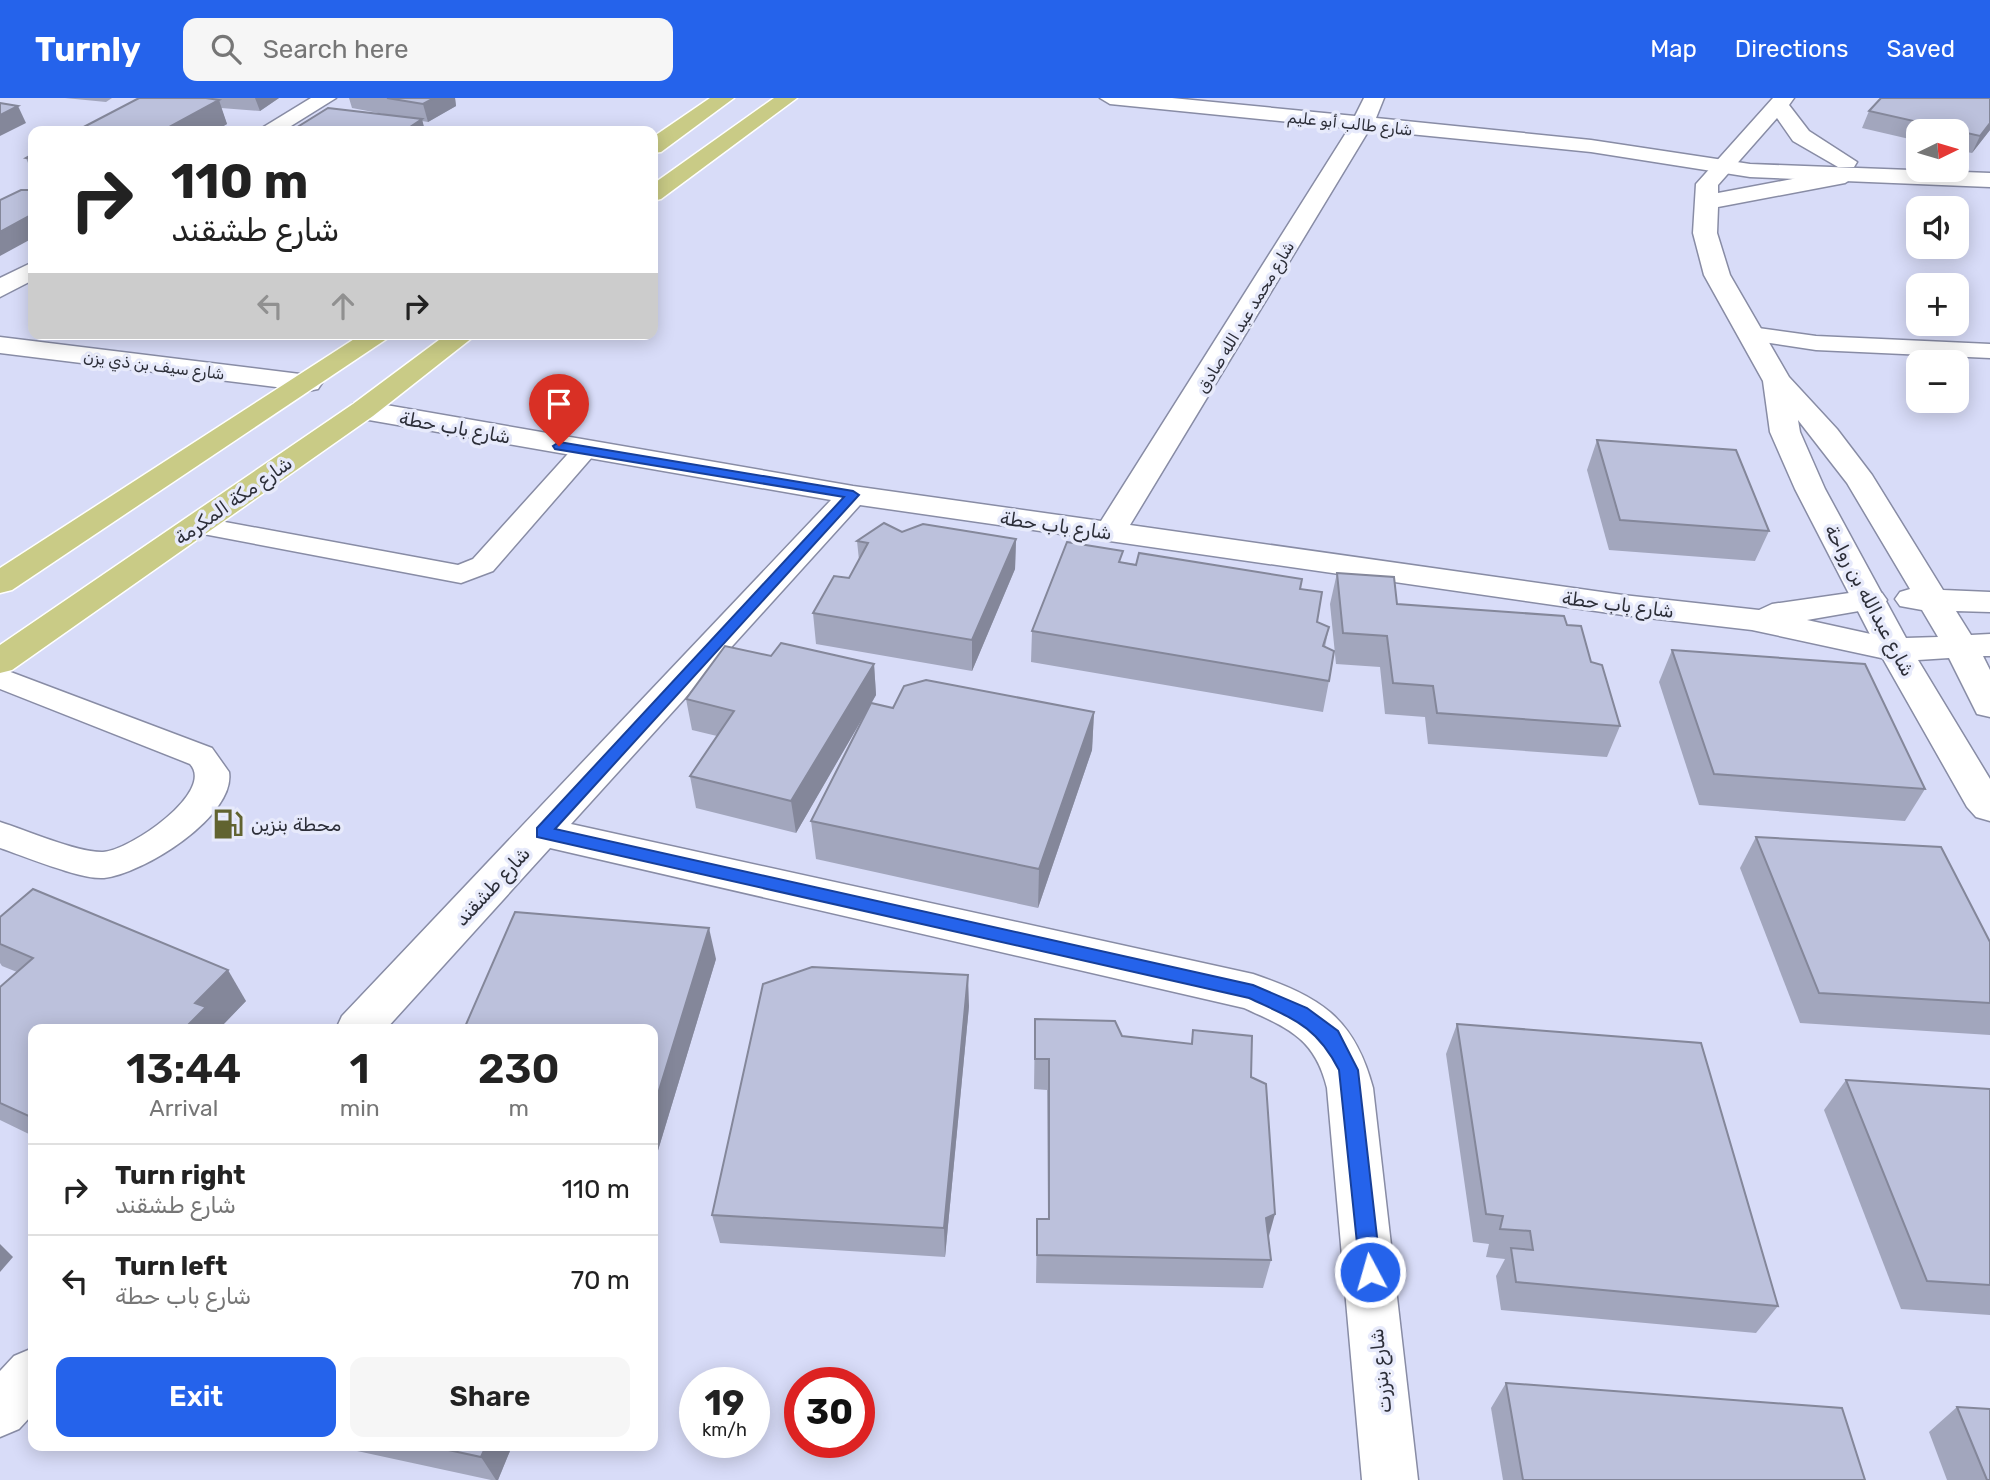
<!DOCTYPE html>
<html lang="en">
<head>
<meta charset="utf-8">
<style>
  :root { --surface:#fff; --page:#f6f6f6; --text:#222; --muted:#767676; --line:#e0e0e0; --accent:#2563eb }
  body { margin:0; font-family:Rubik,Vazirmatn,sans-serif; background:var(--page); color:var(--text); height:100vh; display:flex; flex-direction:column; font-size:26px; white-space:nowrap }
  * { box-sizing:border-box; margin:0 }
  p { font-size:23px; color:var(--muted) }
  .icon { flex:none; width:38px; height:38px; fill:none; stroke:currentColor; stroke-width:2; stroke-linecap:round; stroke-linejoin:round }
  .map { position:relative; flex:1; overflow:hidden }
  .drawer { position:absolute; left:28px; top:926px; width:630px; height:427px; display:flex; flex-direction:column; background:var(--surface); border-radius:14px; box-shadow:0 4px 18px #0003 }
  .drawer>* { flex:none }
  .guide { position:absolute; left:28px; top:28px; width:630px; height:214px; border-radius:14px; box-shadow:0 4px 18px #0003; background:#fff; color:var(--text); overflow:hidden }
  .needle { width:46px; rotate:85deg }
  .fabs { position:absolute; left:1906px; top:21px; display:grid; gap:14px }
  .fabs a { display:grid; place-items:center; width:63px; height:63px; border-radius:14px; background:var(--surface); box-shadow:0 4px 18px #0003; font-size:35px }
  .speed { position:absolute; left:679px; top:1269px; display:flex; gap:14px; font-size:35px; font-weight:700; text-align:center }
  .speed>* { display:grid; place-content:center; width:91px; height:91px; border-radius:50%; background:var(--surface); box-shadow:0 4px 18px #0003; line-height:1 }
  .speed small { font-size:18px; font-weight:400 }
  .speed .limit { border:10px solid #d22; background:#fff; color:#111 }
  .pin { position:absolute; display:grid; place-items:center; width:60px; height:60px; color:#fff; margin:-72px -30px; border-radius:50% 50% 50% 0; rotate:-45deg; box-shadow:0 0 7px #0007 }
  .pin .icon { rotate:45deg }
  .me { position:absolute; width:77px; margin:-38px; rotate:354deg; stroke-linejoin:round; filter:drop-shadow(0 0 5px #0008) }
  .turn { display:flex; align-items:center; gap:24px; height:147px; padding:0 28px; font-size:32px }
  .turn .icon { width:91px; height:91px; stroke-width:2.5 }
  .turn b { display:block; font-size:49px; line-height:60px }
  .lanes { display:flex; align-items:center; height:66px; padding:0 28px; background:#0003; justify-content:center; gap:35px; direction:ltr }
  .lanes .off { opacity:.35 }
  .eta { display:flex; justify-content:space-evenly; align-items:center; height:119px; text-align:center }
  .eta b { font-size:42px; font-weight:600; line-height:49px }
  .action { display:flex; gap:14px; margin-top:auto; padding:14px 28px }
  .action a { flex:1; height:80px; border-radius:14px; background:var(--accent); color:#fff; font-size:28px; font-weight:600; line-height:80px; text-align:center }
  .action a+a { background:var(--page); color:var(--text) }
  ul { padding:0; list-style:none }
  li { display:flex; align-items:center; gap:21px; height:91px; padding:0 28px; border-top:2px solid var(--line) }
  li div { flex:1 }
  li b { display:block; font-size:26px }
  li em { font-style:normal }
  header { display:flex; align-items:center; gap:42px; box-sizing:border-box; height:98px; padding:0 35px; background:var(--accent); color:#fff }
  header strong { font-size:33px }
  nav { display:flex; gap:38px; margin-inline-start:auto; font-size:24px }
  .search { width:490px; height:63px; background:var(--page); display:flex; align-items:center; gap:18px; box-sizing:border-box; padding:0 24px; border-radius:14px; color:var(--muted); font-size:26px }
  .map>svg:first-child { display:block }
</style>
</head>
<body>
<header>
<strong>Turnly</strong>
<div class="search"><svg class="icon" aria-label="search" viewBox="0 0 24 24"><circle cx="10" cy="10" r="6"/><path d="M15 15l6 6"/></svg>Search here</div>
<nav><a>Map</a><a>Directions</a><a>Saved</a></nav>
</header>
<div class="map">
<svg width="1990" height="1382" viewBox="0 0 1990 1382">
  <rect width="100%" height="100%" fill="#d8dcf8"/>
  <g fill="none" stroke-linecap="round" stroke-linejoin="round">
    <g stroke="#888ca5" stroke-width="3">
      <g id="service">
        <polygon points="1751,229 1816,238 1990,246 1990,260 1816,252 1743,241 1740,236 1743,231"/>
        <polygon points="584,345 593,348 597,353 593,358 493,473 461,485 198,435 188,433 184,427 188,421 198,419 458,467 473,461 575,348"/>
        <path d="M0 570 212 650 229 674C236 718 143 776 104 780 81 782 24 758 0 750V724C26 732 78 755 103 754 129 753 216 694 190 666L0 591Z"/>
      </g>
    </g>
    <g stroke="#888ca5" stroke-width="3">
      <g id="minor">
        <polygon points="311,0 336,0 283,33 257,33"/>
        <path d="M1100 0H1172L1355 18 1364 0H1384L1376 20 1591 42 1750 66 1990 75V89L1750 79 1591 54 1369 32 1130 427 1623 497 1759 512 1772 506 1870 492 1882 495 1887 502 1882 509 1807 522 1907 544 1912 552 1907 560 1895 563 1752 532 1623 517 860 407 571 726 1253 876C1320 899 1354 919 1373 990L1418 1382H1362L1327 990C1315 940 1288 930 1244 910L550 750 386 931H336L342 918 831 402 363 321 353 318 349 312 353 306 363 303 853 388 1101 423 1349 30 1110 6Z"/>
        <polygon points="33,164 33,182 0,199 0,180"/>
        <polygon points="0,239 308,277 318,279 322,285 318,291 308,293 0,255"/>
        <polygon points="33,1250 33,1316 19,1331 0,1339 0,1273 14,1258"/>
      </g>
    </g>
    <g stroke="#888ca5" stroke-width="3">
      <path id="tertiary" d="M1773 0H1794L1789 7 1809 33 1857 64 1854 69H1838L1793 43 1777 20 1718 87V95L1845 71 1856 78 1845 85 1718 109 1717 135 1730 177 1789 279 1837 331 1872 377 1943 492 1990 494V514L1956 513 1971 537 1990 536V558H1983L1990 572V619L1977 616 1949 560 1918 562 1990 681V723L1976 719 1967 709 1878 552 1795 391 1770 334 1763 283 1704 177 1693 135 1696 86ZM1798 322 1847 385 1910 491 1900 494 1895 501 1900 508 1922 512 1938 539 1906 540 1825 391 1800 334Z"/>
    </g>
    <g stroke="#fff" stroke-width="3">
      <g id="primary">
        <polygon points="710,0 734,0 661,54 653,55 653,39"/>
        <polygon points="774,0 797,0 661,101 653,103 653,86"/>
        <polygon points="362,236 394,236 12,492 0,495 0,470"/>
        <polygon points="447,236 477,236 373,318 12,572 0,575 0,547 353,306"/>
      </g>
    </g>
    <use href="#service" fill="#fff" fill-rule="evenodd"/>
    <use href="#minor" fill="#fff" fill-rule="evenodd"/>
    <use href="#tertiary" fill="#fff" fill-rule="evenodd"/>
    <use href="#primary" fill="#c9cb86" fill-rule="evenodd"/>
  </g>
  <g fill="#a2a6bd">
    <polygon points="65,0 112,0 106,4"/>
    <polygon points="139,0 279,0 260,13 221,10 227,26 215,33 76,33"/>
    <polygon points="349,0 455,0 456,8 428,24 422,23 425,33 291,33 394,18 352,10"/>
    <polygon points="1869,13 1990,32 1972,55 1956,52 1956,33 1918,33 1918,43 1862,30"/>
    <polygon points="33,56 33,77 26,60"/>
    <polygon points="1597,342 1769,433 1755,463 1609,452 1587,372"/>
    <polygon points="902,434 1016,441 1015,471 972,573 816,546 813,515 849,480 859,462 857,443"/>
    <polygon points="1122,464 1300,491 1317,524 1329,529 1325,549 1329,583 1323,614 1031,564 1032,533"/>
    <polygon points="1337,475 1397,506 1591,564 1620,628 1607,659 1428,646 1425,619 1385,616 1380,569 1336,566 1330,506"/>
    <polygon points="1672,552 1925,691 1905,723 1699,707 1659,584"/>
    <polygon points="771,558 874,566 876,597 871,606 893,610 1094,614 1092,652 1038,810 816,761 811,723 866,614 796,735 696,710 690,678 717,638 692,632 686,601"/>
    <polygon points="1756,739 1990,844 1990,937 1800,925 1740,770"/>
    <polygon points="0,819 246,903 219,931 33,931 33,1038 0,1022 0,889 17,874 2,868 0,865"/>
    <polygon points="716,861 656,1059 653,1059 653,931"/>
    <polygon points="969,908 945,1159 720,1145 712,1117"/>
    <polygon points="1035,921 1122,938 1191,946 1193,932 1251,979 1271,1162 1263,1190 1036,1185 1037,1121 1048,1121 1047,992 1034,991"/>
    <polygon points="1457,926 1778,1208 1756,1235 1501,1212 1496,1178 1505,1161 1486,1159 1489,1146 1473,1144 1446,956"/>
    <polygon points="1846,982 1990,991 1990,1217 1901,1211 1824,1012"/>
    <polygon points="1506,1285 1865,1382 1503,1382 1491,1310"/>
    <polygon points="1957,1309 1990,1382 1947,1382 1929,1334"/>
    <polygon points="334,1348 512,1348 498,1382 491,1382"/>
  </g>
  <g fill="#84879a">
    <polygon points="255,0 279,0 260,13"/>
    <polygon points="434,0 455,0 456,8 428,24 423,6"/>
    <polygon points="219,2 227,26 215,33 162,33"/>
    <polygon points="18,8 26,25 0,38 0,17"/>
    <polygon points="422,21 425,33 404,33"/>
    <polygon points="1990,25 1990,32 1972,55 1980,38"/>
    <polygon points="33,116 33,140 0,158 0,134"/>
    <polygon points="1016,441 1015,471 972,573 972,542"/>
    <polygon points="874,566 876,597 796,735 791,703"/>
    <polygon points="1094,614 1092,652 1038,810 1039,771"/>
    <polygon points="709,830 716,861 656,1059 653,1047 653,1012"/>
    <polygon points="228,872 246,903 219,931 184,931 195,905"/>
    <polygon points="968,877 969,908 945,1159 944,1130"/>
    <polygon points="1275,1116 1267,1145 1266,1120"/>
    <polygon points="0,1146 13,1159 0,1174"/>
    <polygon points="486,1348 512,1348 498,1382 496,1382 481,1359"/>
  </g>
  <g fill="#bcc1dc" stroke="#84879a" stroke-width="2">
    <polygon points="139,0 206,0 219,2 162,33 76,33"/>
    <polygon points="387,0 434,0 423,6"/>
    <polygon points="1881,0 1990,0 1990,25 1980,38 1869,13"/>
    <polygon points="0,5 18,8 0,17"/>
    <polygon points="328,10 422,21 404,33 291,33"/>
    <polygon points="33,56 33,61 26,60"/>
    <polygon points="21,92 33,92 33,116 0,134 0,102"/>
    <polygon points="1597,342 1736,352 1769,433 1620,422"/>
    <polygon points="884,425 902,434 923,426 1016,441 972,542 813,515 834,478 849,480 868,445 857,443"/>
    <polygon points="1067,444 1123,453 1119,464 1136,467 1139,455 1302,481 1300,491 1322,494 1317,524 1329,529 1323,548 1334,553 1329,583 1032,533"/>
    <polygon points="1337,475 1394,479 1397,506 1564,518 1567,527 1581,528 1591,564 1602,567 1620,628 1437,615 1433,588 1393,585 1387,538 1343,535"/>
    <polygon points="781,545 874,566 791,703 690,678 734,613 686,601 725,548 771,558"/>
    <polygon points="1672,552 1865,566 1925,691 1714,676"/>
    <polygon points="926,582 1094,614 1039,771 811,723 871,605 893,610 904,588"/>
    <polygon points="1756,739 1941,749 1990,844 1990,905 1819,895"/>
    <polygon points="33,791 228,872 195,905 206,909 184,931 33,931 33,1020 0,1005 0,889 33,860 0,846 0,819"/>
    <polygon points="515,814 709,830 653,1012 653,931 464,931"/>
    <polygon points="812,869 968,877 944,1130 712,1117 763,886"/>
    <polygon points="1035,921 1115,923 1122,938 1192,946 1193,932 1252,938 1251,979 1266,986 1275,1116 1266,1120 1271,1162 1037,1157 1037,1121 1049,1121 1049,961 1035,961"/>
    <polygon points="1457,926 1701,945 1778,1208 1516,1184 1511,1150 1533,1152 1530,1133 1500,1131 1503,1118 1486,1116"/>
    <polygon points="1846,982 1990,991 1990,1187 1927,1183"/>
    <polygon points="1506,1285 1842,1310 1865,1382 1523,1382"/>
    <polygon points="1957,1309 1990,1311 1990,1382 1987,1382"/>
    <polygon points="430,1348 486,1348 481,1359"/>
  </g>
  <path fill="#2563eb" stroke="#184099" stroke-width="2" d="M559 344 853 393 859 397 555 731 1253 887 1307 910 1338 933 1358 972 1381 1174 1378 1181 1370 1184 1363 1181 1360 1174 1339 972C1316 927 1293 921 1249 900L537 739V730L844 399 555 351 553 348Z"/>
  <defs>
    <g id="fuel-bare" transform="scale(2.415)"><path d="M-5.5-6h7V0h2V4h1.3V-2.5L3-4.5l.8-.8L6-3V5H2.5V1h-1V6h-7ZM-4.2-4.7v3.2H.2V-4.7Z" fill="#616330" stroke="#e7eafb" stroke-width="2.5" paint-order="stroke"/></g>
  </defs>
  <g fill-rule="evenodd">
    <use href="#fuel-bare" x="228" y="726"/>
  </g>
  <g text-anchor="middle" stroke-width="7" stroke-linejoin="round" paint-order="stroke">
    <g font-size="16" fill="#2c2e38" stroke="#e7eafb">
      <text transform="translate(1350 25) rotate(6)" y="6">شارع طالب أبو عليم</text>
      <text transform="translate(1245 219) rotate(-59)" y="6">شارع محمد عبد الله صادق</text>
      <text transform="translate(154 267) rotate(7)" y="6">شارع سيف بن ذي يزن</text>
    </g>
    <g font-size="19" fill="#2c2e38" stroke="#e7eafb">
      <text transform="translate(455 329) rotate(10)" y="7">شارع باب حطة</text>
      <text transform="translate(233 402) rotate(-35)" y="7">شارع مكة المكرمة</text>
      <text transform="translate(1056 427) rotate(8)" y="7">شارع باب حطة</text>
      <text transform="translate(1870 502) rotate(62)" y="7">شارع عبدالله بن رواحة</text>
      <text transform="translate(1618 506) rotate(7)" y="7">شارع باب حطة</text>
      <text transform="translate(492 788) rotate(-47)" y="7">شارع طشقند</text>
      <text transform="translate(1380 1273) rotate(-96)" y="7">شارع بنزرت</text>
    </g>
    <g font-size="19" fill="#2c2e38" stroke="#e7eafb" text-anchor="start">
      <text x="251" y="733">محطة بنزين</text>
    </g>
  </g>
</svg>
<div class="fabs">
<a><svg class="needle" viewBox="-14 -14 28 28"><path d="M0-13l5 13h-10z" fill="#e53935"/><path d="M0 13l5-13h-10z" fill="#767676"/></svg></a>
<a><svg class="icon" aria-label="sound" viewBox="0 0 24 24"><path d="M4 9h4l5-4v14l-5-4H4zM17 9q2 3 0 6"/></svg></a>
<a>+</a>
<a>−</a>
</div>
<div class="speed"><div>19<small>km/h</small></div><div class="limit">30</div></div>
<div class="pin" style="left:559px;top:348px;background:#d93025"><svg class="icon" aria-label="arrive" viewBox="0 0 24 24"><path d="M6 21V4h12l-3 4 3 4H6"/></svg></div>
<svg class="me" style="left:1370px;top:1174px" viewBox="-20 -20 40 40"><circle r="17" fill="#2563eb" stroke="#fff" stroke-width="3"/><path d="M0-11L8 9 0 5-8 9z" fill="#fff"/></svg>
<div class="guide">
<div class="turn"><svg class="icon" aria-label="right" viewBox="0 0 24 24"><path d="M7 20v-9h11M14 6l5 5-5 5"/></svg><div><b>110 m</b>شارع طشقند</div></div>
<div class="lanes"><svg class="icon off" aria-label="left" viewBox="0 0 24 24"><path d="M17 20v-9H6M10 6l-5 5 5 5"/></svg><svg class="icon off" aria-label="ahead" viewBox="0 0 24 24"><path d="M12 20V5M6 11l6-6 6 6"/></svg><svg class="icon" aria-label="right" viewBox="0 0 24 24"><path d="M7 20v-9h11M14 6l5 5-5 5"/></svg></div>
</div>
<section class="drawer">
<div class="eta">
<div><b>13:44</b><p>Arrival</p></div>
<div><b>1</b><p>min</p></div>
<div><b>230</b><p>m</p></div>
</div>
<ul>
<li><svg class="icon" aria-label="right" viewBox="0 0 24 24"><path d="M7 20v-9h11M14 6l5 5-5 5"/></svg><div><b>Turn right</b><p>شارع طشقند</p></div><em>110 m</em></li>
<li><svg class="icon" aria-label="left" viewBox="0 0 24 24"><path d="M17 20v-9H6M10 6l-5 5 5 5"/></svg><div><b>Turn left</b><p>شارع باب حطة</p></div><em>70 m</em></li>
</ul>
<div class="action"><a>Exit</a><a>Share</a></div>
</section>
</div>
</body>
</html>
